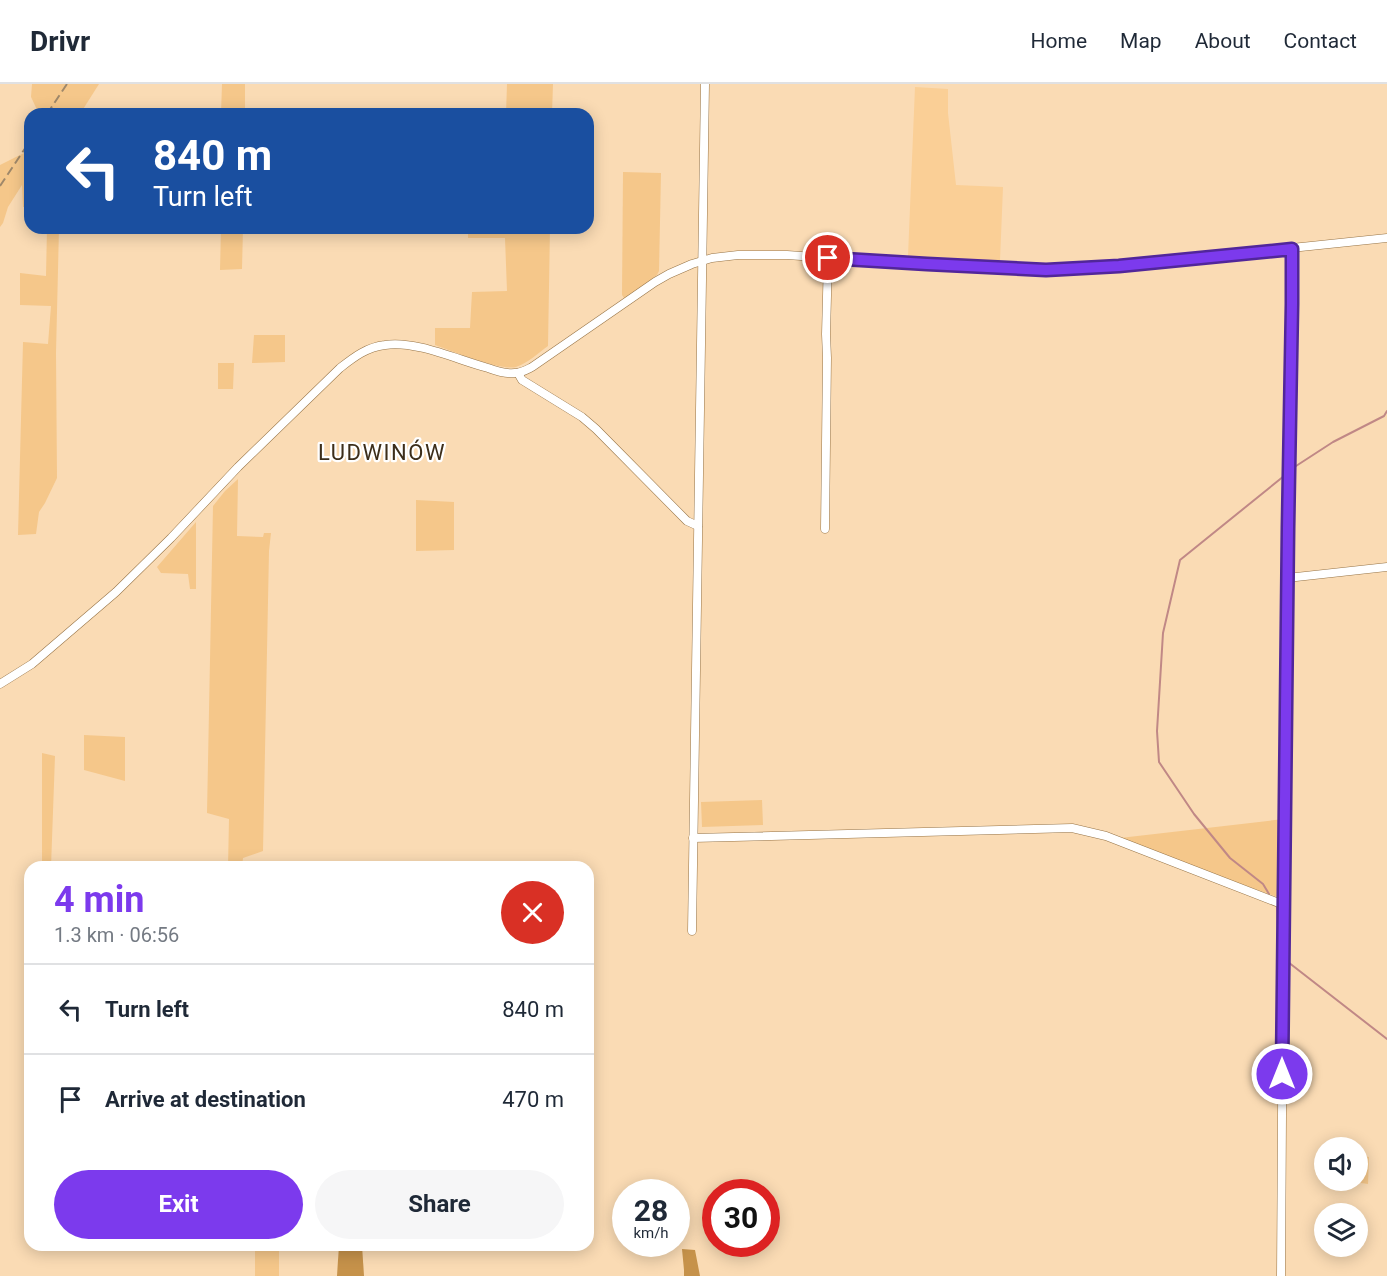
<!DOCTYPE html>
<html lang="en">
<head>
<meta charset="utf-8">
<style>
  :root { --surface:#fff; --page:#f6f6f7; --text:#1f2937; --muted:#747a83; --line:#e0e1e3; --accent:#7c3aed }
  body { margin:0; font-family:Roboto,sans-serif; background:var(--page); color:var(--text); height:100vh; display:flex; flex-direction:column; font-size:22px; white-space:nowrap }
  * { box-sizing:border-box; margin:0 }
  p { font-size:20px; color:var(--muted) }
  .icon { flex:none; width:33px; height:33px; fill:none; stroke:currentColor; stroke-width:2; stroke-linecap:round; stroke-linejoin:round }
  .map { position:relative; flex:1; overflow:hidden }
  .details { position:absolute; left:24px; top:777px; width:570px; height:390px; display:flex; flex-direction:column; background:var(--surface); border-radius:18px; box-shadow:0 3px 15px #0003 }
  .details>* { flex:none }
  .guide { position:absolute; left:24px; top:24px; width:570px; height:126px; border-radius:18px; box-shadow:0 3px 15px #0003; background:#1a4fa0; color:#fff; overflow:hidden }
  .buttons { position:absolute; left:1314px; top:1053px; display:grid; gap:12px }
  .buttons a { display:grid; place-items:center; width:54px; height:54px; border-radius:50%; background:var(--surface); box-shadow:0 3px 15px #0003; font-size:30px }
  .speed { position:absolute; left:612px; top:1095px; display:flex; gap:12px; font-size:30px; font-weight:700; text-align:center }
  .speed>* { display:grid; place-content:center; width:78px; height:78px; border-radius:50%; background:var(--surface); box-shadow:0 3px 15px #0003; line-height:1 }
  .speed small { font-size:15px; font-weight:400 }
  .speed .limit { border:9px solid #d22; background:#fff; color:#111 }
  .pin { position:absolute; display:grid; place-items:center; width:51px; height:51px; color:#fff; margin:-26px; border:3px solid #fff; border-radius:50%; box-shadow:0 2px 6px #0007 }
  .me { position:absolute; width:66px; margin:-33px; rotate:0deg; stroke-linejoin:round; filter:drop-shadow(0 0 4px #0008) }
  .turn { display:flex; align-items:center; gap:21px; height:126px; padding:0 30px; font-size:27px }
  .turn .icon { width:78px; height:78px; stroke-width:2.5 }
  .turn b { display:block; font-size:42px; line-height:51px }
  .round { display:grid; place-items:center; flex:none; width:63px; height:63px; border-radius:32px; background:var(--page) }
  .overview { display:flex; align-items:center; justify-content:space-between; height:102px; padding:0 30px }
  h1 { font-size:36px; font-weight:700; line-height:45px; color:var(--accent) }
  .primary-button { display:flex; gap:12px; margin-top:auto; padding:12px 30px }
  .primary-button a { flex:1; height:69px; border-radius:36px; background:var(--accent); color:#fff; font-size:24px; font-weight:700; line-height:69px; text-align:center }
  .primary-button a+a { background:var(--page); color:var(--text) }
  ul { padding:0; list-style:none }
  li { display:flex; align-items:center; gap:18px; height:90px; padding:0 30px; border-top:2px solid var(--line) }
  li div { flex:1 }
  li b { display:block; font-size:22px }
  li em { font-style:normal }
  header { display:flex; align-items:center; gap:36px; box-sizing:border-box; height:84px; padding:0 30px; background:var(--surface); border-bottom:2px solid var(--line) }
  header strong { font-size:28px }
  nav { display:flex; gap:33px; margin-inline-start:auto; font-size:21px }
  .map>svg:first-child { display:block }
</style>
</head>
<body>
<header>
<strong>Drivr</strong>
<nav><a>Home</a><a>Map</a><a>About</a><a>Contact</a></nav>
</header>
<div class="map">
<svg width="1387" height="1192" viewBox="0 0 1387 1192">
  <rect width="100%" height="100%" fill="#fadbb4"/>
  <polygon fill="#facf96" points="915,3 948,5 948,29 956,101 1003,103 1000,177 908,172"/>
  <g fill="#f5c78a">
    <polygon points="32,0 99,0 80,30 39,30 31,13"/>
    <polygon points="222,0 245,0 245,30 221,30"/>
    <polygon points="507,0 553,0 552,30 506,30"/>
    <polygon points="30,66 30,123 23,123 22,101 8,123 3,139 0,143 0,81"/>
    <polygon points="623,88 661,89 659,187 657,191 626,214 624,214 622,211"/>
    <polygon points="47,144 59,144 56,269 57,394 45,419 39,428 36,450 18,451 23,258 48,260 51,222 20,221 20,189 46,192"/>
    <polygon points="221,144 243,144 242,185 220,186"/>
    <path d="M468 144H550L548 262C538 269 528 279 516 283 501 287 452 267 435 261V244H470L472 208 507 207 505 154H468Z"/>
    <polygon points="254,251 285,251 285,278 252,279"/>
    <polygon points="218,279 234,279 233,305 218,305"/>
    <polygon points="238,395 237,452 263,453 264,449 271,449 269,467 263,767 243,774 242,783 228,783 229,735 207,729 213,422 225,407"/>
    <polygon points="416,416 454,418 454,466 416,467"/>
    <polygon points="196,438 196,505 190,505 188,490 161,489 157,483"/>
    <polygon points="84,651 125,653 125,697 84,686"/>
    <polygon points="42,669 55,672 51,783 42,783"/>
    <polygon points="762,716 763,741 702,743 701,718"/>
    <polygon points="1284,735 1286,816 1224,794 1120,754"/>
    <polygon points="1358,1071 1369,1073 1368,1100 1347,1097 1358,1096"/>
    <rect x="255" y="1161" width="24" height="31"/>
  </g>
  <g fill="#c6924a">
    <polygon points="339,1161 362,1161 364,1192 337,1192"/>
    <polygon points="682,1165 695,1166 700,1192 684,1192 684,1186"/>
  </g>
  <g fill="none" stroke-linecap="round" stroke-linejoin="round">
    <g stroke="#c08886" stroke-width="2">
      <polyline points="1296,382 1333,358 1384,332 1387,327"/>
      <polyline points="1269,810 1263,800 1230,774 1194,730 1159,678 1157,647 1163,549 1180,476 1284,392"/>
      <polyline points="1277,823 1279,872"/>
      <polyline points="1288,878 1387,955"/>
    </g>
    <g stroke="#977446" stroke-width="9">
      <g id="minor">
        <polyline points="518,289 522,296 582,333 596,345 687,437 698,442"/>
        <polyline points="825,445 827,274 826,250 828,174"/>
        <polyline points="1287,494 1387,483"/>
        <path d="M0 600 32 580 116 508 171 454 238 383 340 284C354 273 367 263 385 261 415 256 458 276 488 284 496 287 506 290 515 289 521 289 526 286 532 283L655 198 669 190 692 180 712 174 738 171H787L914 180 1046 186 1119 182 1387 154"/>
        <polyline points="693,754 1072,744 1106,752 1284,821"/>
        <polyline points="692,847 705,0"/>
        <polyline points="1281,1192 1283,871 1292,221 1292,165"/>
      </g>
    </g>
    <use href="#minor" stroke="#fff" stroke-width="8"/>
    <g stroke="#9f886a" stroke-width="2" stroke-dasharray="9 4.5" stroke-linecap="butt">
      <polyline points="47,30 67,0"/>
      <polyline points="0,102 30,57"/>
    </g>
  </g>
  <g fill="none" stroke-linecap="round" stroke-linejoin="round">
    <g stroke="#51269a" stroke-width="15">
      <polyline id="route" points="828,174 927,180 1046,186 1119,182 1292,165 1292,220 1288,444 1282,990"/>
    </g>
    <use href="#route" stroke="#7c3aed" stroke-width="10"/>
  </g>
  <g text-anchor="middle" stroke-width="4.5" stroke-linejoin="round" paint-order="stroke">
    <g font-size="22" letter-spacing="1.5" fill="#3d2e1a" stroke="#fff">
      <text x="382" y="376">LUDWINÓW</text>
    </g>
  </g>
</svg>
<div class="buttons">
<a><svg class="icon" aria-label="sound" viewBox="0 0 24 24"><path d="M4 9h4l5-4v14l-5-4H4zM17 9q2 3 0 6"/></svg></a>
<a><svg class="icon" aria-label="layers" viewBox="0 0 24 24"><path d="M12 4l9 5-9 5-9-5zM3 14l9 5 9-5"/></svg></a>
</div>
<div class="speed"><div>28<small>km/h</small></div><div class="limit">30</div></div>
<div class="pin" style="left:828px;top:174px;background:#d93025"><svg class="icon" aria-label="arrive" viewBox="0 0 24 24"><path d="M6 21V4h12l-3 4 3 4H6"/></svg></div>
<svg class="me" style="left:1282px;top:990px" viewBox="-20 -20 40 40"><circle r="17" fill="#7c3aed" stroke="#fff" stroke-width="3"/><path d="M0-11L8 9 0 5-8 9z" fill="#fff"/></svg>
<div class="guide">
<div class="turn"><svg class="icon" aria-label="left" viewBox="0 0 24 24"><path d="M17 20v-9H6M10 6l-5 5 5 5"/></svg><div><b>840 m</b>Turn left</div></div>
</div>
<section class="details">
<div class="overview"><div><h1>4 min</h1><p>1.3 km · 06:56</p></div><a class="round" style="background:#d93025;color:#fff"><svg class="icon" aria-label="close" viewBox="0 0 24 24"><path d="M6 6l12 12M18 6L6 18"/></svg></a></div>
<ul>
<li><svg class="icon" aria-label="left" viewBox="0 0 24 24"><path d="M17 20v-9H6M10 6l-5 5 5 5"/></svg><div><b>Turn left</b></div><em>840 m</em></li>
<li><svg class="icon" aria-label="arrive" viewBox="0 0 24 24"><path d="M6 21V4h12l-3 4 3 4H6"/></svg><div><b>Arrive at destination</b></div><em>470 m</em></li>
</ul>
<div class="primary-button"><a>Exit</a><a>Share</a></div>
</section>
</div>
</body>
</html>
